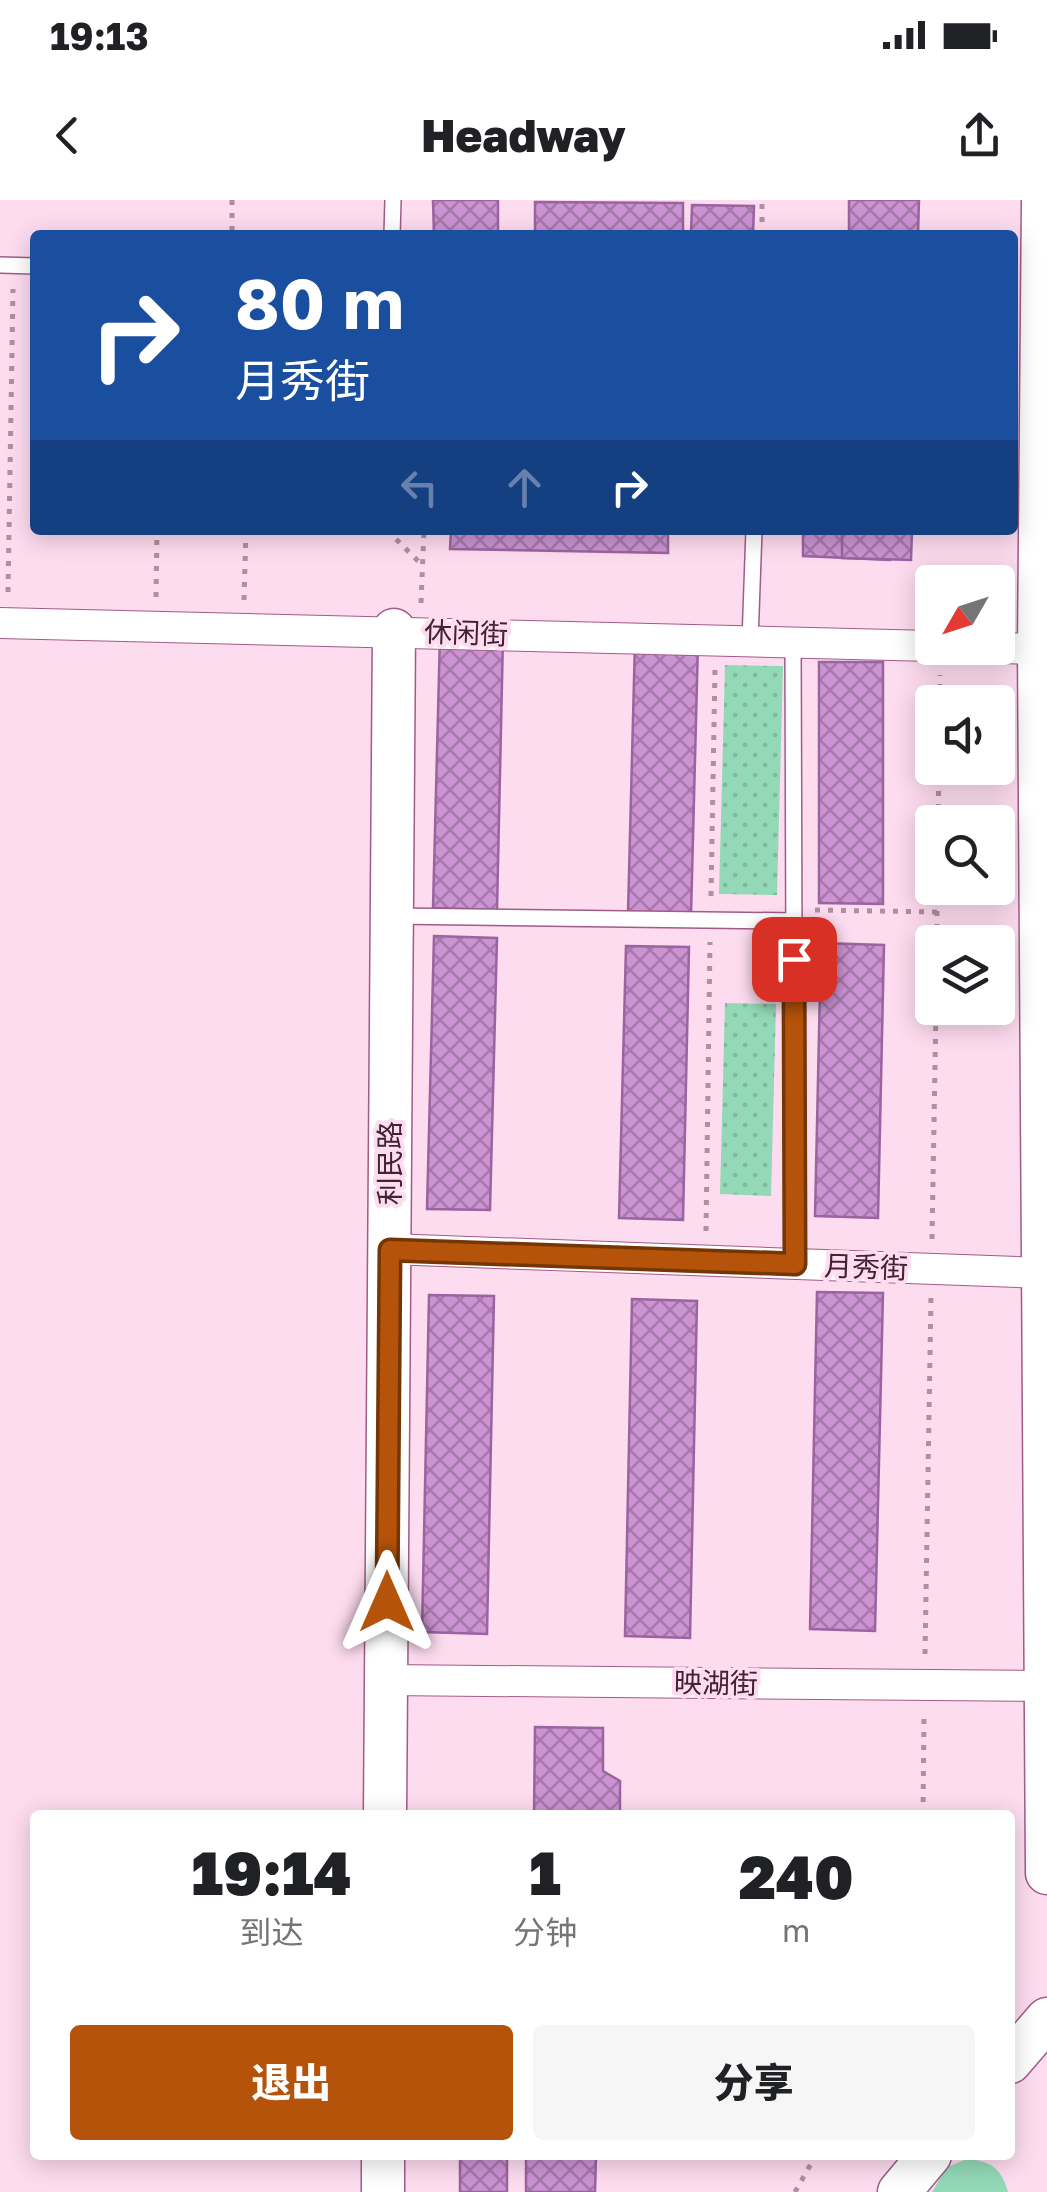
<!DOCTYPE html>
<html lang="zh">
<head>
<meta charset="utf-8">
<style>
  :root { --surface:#fff; --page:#f6f6f6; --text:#202124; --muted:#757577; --accent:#b45309 }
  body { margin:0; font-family:"Golos Text","Noto Sans SC",sans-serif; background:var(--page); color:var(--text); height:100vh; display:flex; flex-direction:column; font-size:38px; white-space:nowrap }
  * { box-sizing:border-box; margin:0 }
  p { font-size:32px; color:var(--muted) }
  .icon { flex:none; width:55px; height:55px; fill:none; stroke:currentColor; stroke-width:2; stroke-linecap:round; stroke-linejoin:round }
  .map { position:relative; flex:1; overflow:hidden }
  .side { position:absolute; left:30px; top:1610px; width:985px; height:350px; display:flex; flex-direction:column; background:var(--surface); border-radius:10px; box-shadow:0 5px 25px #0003 }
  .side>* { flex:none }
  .banner { position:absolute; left:30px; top:30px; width:988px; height:305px; border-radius:10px; box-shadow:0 5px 25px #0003; background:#1a4fa0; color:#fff; overflow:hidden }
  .needle { width:65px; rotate:231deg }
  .buttons { position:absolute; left:915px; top:365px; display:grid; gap:20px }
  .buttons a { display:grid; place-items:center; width:100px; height:100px; border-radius:10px; background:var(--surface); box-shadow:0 5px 25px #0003; font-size:50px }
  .pin { position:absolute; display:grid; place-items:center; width:85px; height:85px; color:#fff; margin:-42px; border-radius:20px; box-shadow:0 5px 15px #0006 }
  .me { position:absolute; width:110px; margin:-55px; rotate:0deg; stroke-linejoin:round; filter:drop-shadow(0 0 8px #0008) }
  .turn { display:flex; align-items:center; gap:35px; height:210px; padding:0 40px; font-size:45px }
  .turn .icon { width:130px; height:130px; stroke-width:2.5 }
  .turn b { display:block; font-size:70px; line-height:85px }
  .lanes { display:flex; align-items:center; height:95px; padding:0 40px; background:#0003; justify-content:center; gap:50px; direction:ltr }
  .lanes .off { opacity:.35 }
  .eta { display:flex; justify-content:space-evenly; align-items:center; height:170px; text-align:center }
  .eta b { font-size:60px; font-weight:800; line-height:70px }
  .button { display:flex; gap:20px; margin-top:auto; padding:20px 40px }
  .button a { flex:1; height:115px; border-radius:10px; background:var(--accent); color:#fff; font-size:40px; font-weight:800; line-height:115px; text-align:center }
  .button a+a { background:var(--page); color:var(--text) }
  .status { display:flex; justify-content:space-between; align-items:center; height:70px; padding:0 50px; background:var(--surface); direction:ltr }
  .status svg { height:28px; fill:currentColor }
  header { display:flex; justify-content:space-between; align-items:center; height:130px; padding:0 40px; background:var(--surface); font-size:45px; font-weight:800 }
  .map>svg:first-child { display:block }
</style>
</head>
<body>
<div class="status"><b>19:13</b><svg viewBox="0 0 49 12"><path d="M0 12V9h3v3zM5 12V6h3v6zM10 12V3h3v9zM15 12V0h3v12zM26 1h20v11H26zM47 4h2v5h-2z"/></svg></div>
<header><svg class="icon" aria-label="back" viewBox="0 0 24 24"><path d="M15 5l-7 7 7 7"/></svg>Headway<svg class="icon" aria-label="share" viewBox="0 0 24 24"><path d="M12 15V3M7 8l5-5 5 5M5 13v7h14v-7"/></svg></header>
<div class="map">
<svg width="1047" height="1992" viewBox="0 0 1047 1992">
  <defs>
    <pattern id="park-dots" width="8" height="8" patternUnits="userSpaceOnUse" patternTransform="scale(2.5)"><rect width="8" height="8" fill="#93d9b7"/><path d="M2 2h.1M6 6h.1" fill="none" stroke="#80ba9e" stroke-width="1.8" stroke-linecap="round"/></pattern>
    <pattern id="building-cross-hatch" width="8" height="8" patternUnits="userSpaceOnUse" patternTransform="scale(2.5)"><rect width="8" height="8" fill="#cc93d2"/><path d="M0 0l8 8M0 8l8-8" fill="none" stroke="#a778ab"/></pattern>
  </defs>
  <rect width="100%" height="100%" fill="#fddcef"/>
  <g fill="url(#park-dots)">
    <polygon points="725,465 783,466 777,695 719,694"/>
    <polygon points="725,803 776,804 771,996 720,994"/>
  </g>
  <path fill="#93d9b7" d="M967 1959C991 1961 1001 1968 1008 1992H932L947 1967Z"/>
  <g fill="url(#building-cross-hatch)" stroke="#9a64a0" stroke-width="2.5">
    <polygon points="433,0 498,0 498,35 434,35"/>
    <polygon points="849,0 919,0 918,35 849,35"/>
    <polygon points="535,2 683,3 683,35 535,35"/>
    <polygon points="692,5 754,6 753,35 691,35"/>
    <polygon points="451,330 668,330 668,353 450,349"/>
    <polygon points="803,330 891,330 890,360 803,356"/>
    <polygon points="842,330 912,330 911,360 842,358"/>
    <polygon points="440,435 503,437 497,710 433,708"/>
    <polygon points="635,441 698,443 691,715 628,713"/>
    <polygon points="819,462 883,462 883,704 819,703"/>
    <polygon points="434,736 497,738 490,1010 427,1009"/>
    <polygon points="821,743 884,745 878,1018 815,1016"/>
    <polygon points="626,746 689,747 683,1020 619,1018"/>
    <polygon points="817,1092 883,1093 875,1431 810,1429"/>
    <polygon points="429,1095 494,1096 487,1434 422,1432"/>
    <polygon points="632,1099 697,1101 690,1438 625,1436"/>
    <polygon points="535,1527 603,1528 603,1571 620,1581 620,1612 534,1615"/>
    <rect x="460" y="1955" width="47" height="37"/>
    <polygon points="526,1955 596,1955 595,1992 526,1992"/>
  </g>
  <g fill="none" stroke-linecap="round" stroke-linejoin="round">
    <g stroke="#a15b87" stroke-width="18">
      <g id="lane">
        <polyline points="392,35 393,0"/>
        <polyline points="0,65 35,66"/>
        <polyline points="750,441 754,330"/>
        <polyline points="793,442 795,1064"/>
        <polyline points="393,716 794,721"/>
      </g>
    </g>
    <g stroke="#a15b87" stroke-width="32">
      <g id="street">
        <polyline points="0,423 932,446"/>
        <polyline points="997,448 1039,449"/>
        <polyline points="389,1049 1043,1073"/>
        <polyline points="386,1480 1046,1486"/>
      </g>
    </g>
    <g stroke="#a15b87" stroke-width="45">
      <g id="secondary">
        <polyline points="1043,0 1039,449 1047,1673"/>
        <polyline points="385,1615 394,430"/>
        <polyline points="1010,1862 1047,1819"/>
        <polyline points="383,1992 383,1955"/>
        <polyline points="899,1992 930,1955"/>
      </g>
    </g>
    <g stroke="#af8fa1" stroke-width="5" stroke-dasharray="5 8" stroke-linecap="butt">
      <polyline points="232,0 232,35"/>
      <polyline points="762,35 762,0"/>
      <polyline points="387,330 422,365"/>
      <polyline points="8,392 13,89"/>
      <polyline points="156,397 157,330"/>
      <polyline points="244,400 246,330"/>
      <polyline points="421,403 424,330"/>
      <polyline points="940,502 940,475"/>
      <polyline points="938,622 939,568"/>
      <polyline points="711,696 715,468"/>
      <polyline points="815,710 937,712"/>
      <polyline points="937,742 937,688"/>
      <polyline points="706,1031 710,742"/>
      <polyline points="932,1039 936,808"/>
      <polyline points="925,1454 931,1095"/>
      <polyline points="923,1615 924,1515"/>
      <polyline points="795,1992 816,1955"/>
    </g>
    <use href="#lane" stroke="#fff" stroke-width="15"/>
    <use href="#street" stroke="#fff" stroke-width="30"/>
    <use href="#secondary" stroke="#fff" stroke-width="42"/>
  </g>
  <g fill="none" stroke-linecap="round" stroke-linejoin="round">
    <g stroke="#753606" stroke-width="25">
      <polyline id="route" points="387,1402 390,1050 795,1064 794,759"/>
    </g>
    <use href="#route" stroke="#b45309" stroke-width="18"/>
  </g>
  <g text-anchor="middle" stroke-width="8" stroke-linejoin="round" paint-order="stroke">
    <g font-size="28" fill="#412335" stroke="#fddcef">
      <text transform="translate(466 433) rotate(2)" y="10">休闲街</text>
      <text transform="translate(390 963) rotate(-90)" y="10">利民路</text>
      <text transform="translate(866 1067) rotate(2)" y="10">月秀街</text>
      <text transform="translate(716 1483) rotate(1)" y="10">映湖街</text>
    </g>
  </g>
</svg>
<div class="buttons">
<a><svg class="needle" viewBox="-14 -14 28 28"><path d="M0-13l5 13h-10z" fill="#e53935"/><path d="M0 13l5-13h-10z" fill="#757577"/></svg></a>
<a><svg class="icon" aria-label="sound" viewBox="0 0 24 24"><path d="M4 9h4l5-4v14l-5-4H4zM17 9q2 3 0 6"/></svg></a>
<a><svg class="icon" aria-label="search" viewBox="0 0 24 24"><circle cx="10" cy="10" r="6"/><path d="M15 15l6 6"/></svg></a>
<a><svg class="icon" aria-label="layers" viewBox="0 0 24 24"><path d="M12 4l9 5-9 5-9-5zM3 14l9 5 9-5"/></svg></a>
</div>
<div class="pin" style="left:794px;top:759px;background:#d93025"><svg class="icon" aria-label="arrive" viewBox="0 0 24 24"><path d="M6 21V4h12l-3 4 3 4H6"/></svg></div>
<svg class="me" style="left:387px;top:1402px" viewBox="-20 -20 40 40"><path d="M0-17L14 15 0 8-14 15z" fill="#b45309" stroke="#fff" stroke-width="4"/></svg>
<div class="banner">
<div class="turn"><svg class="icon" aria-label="right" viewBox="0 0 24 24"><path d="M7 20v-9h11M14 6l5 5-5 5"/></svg><div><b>80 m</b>月秀街</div></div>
<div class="lanes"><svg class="icon off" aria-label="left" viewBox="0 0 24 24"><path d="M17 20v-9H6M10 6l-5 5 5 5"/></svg><svg class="icon off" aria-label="ahead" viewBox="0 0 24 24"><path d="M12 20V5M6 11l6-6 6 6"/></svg><svg class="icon" aria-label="right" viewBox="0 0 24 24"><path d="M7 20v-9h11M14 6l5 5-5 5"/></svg></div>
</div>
<section class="side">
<div class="eta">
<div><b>19:14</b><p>到达</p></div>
<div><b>1</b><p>分钟</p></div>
<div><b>240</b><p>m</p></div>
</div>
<div class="button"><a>退出</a><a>分享</a></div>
</section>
</div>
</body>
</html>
